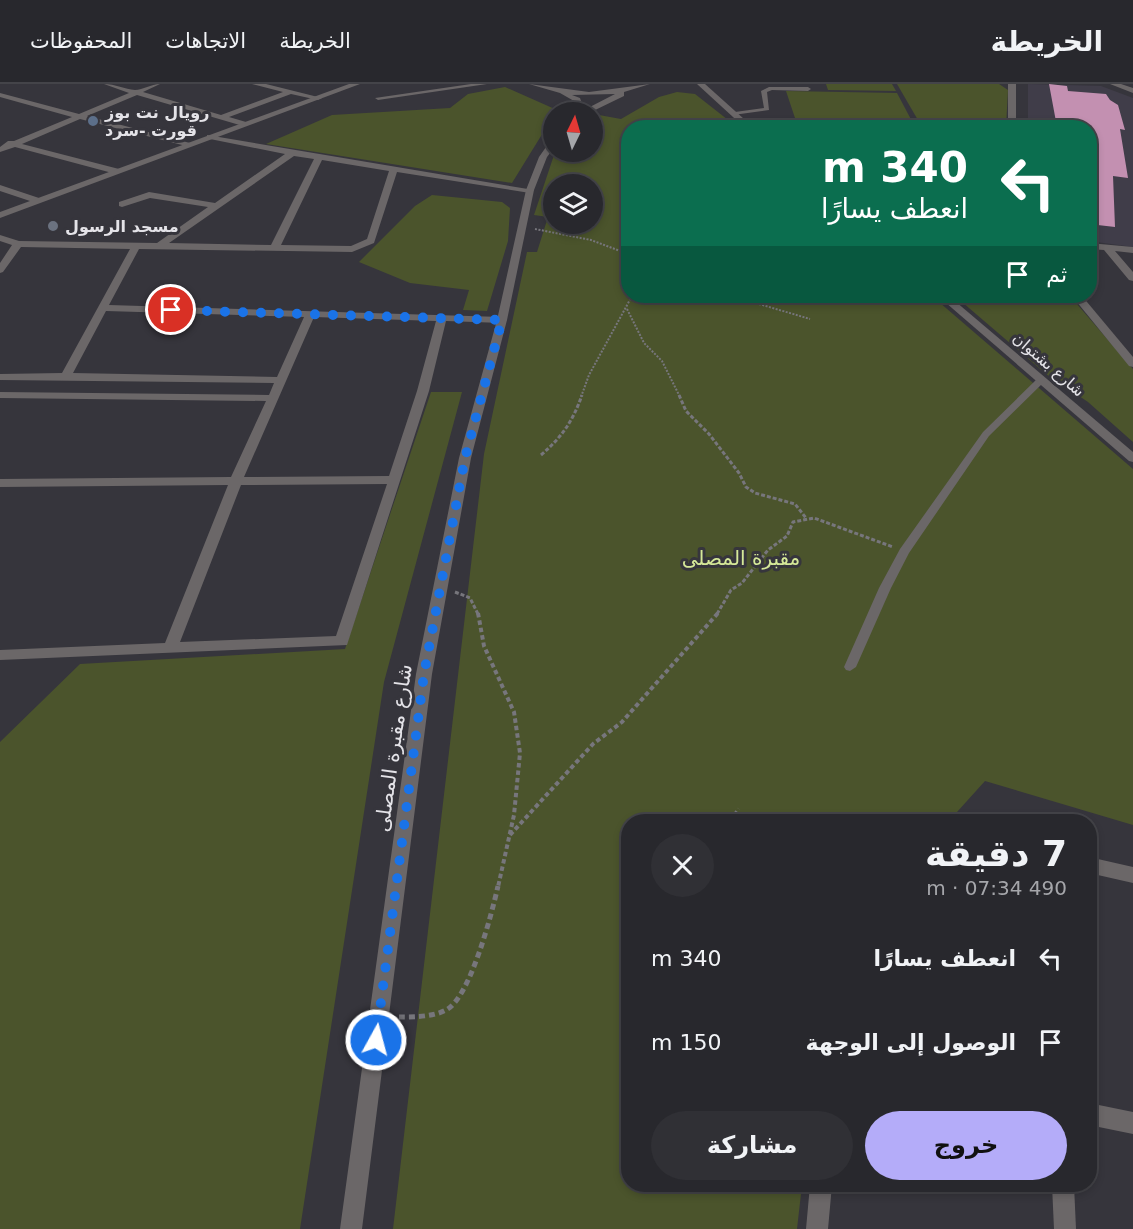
<!DOCTYPE html>
<html lang="ar">
<head>
<meta charset="utf-8">
<style>
  :root { --surface:#28282d; --page:#303035; --text:#f1f3f6; --muted:#a5a6aa; --line:#444449; --accent:#b4acf9 }
  body { margin:0; font-family:"DejaVu Sans",Cairo,sans-serif; background:var(--page); color:var(--text); direction:rtl; height:100vh; display:flex; flex-direction:column; font-size:22px; white-space:nowrap }
  * { box-sizing:border-box; margin:0 }
  p { font-size:20px; color:var(--muted) }
  .icon { flex:none; width:33px; height:33px; fill:none; stroke:currentColor; stroke-width:2; stroke-linecap:round; stroke-linejoin:round }
  .map { position:relative; flex:1; overflow:hidden; direction:ltr }
  .panel { position:absolute; left:621px; top:730px; width:476px; height:378px; display:flex; flex-direction:column; background:var(--surface); border-radius:24px; box-shadow:0 3px 9px #0003,0 0 0 2px var(--line); direction:rtl }
  .panel>* { flex:none }
  .hud { position:absolute; left:621px; top:36px; width:476px; height:183px; border-radius:24px; box-shadow:0 3px 9px #0003,0 0 0 2px var(--line); direction:rtl; background:#0b6e4f; color:#fff; overflow:hidden }
  .needle { width:39px; rotate:5deg }
  .controls { position:absolute; left:543px; top:18px; display:grid; gap:12px }
  .controls a { display:grid; place-items:center; width:60px; height:60px; border-radius:50%; background:var(--surface); box-shadow:0 3px 9px #0003,0 0 0 2px var(--line); font-size:30px }
  .pin { position:absolute; display:grid; place-items:center; width:51px; height:51px; color:#fff; margin:-26px; border:3px solid #fff; border-radius:50%; box-shadow:0 2px 6px #0007 }
  .me { position:absolute; width:66px; margin:-33px; rotate:7deg; stroke-linejoin:round; filter:drop-shadow(0 0 4px #0008) }
  .turn { display:flex; align-items:center; gap:21px; height:126px; padding:0 30px; font-size:27px }
  .turn .icon { width:78px; height:78px; stroke-width:2.5 }
  .turn b { display:block; font-size:42px; line-height:51px }
  .then { display:flex; align-items:center; height:57px; padding:0 30px; background:#0003; gap:12px; font-size:22px }
  .round { display:grid; place-items:center; flex:none; width:63px; height:63px; border-radius:32px; background:var(--page) }
  .headline { display:flex; align-items:center; justify-content:space-between; height:102px; padding:0 30px }
  h1 { font-size:36px; font-weight:700; line-height:45px }
  .cta { display:flex; gap:12px; margin-top:auto; padding:12px 30px }
  .cta a { flex:1; height:69px; border-radius:36px; background:var(--accent); color:#111; font-size:24px; font-weight:700; line-height:69px; text-align:center }
  .cta a+a { background:var(--page); color:var(--text) }
  ul { padding:0; list-style:none }
  li { display:flex; align-items:center; gap:18px; height:84px; padding:0 30px }
  li div { flex:1 }
  li b { display:block; font-size:22px }
  li em { font-style:normal }
  header { display:flex; align-items:center; gap:36px; box-sizing:border-box; height:84px; padding:0 30px; background:var(--surface); border-bottom:2px solid var(--line) }
  header strong { font-size:28px }
  nav { display:flex; gap:33px; margin-inline-start:auto; font-size:21px }
  .map>svg:first-child { display:block }
</style>
</head>
<body>
<header>
<strong>الخريطة</strong>
<nav><a>الخريطة</a><a>الاتجاهات</a><a>المحفوظات</a></nav>
</header>
<div class="map">
<svg width="1133" height="1145" viewBox="0 0 1133 1145">
  <rect width="100%" height="100%" fill="#36353c"/>
  <polygon fill="#403d49" points="1028,0 1101,2 1133,14 1133,163 1089,157 1089,44 1028,44"/>
  <g fill="#4b542c" fill-rule="evenodd">
    <polygon points="826,0 892,0 896,7 828,6"/>
    <polygon points="897,0 999,0 1008,6 1006,43 922,43"/>
    <polygon points="505,3 557,26 512,99 266,60 332,31 450,24 468,10"/>
    <polygon points="786,7 897,9 915,43 798,43"/>
    <path d="M677 8 695 10 737 43 628 44V212H932L1133 385V741L985 697 948 738H628V1101H802L797 1145H393L484 370 527 168H537L548 133 534 131 555 68H592L593 35 599 31 621 35 659 13ZM554 100H592V140H554Z"/>
    <polygon points="432,111 502,118 510,124 508,157 487,227 463,226 469,206 410,199 359,178 415,122"/>
    <polygon points="955,212 1070,212 1133,285 1133,358 1088,318 1046,290"/>
    <polygon points="431,308 462,308 384,598 300,1145 0,1145 0,658 80,580 345,565"/>
  </g>
  <polygon fill="#c390b1" points="1049,0 1067,2 1068,7 1106,10 1110,16 1118,21 1125,46 1120,45 1128,94 1113,92 1115,143 1089,140 1089,44 1057,43"/>
  <g fill="none" stroke-linecap="round" stroke-linejoin="round">
    <g stroke="#77767c" stroke-width="2" stroke-dasharray="2 1.5" stroke-linecap="butt">
      <polyline points="535,145 591,156 628,170"/>
      <polyline points="628,172 628,192"/>
      <polyline points="732,212 810,235"/>
      <polyline points="627,225 644,259 662,277 680,313"/>
      <polyline points="581,313 589,291 632,212"/>
    </g>
    <g stroke="#77767c" stroke-width="3" stroke-dasharray="4 2" stroke-linecap="butt">
      <polyline points="679,311 686,327 709,350 739,389 746,403 755,409 795,420 806,434"/>
      <path d="M541 371C562 353 573 337 582 311"/>
      <polyline points="455,508 470,514 478,530"/>
      <polyline points="717,530 731,506 742,499 768,466 787,452 793,438 814,434 893,463"/>
    </g>
    <g stroke="#77767c" stroke-width="4" stroke-dasharray="4.5 3" stroke-linecap="butt">
      <polyline points="478,529 484,562 514,628 520,669 514,731 498,803"/>
      <polyline points="734,738 733,733 739,725"/>
      <polyline points="510,751 593,660 622,638 718,529"/>
    </g>
    <path stroke="#77767c" stroke-width="5" stroke-dasharray="6 4" stroke-linecap="butt" d="M399 933C413 933 433 933 446 926 470 914 492 829 498 802"/>
    <g fill="#6b6768" fill-rule="evenodd">
      <polygon points="471,0 487,0 378,16 375,14"/>
      <polygon points="769,3 808,3 811,5 808,7 772,6 767,8 769,26 733,31 735,28 764,24 761,7"/>
      <polygon points="932,36 934,37 938,44 932,44 929,38"/>
      <polygon points="1041,293 1046,296 1044,298 989,352 909,469 891,504 856,583 850,587 846,586 844,583 879,504 900,465 983,348 1038,294"/>
    </g>
    <g fill="#6b6768" fill-rule="evenodd">
      <path d="M104 0C115 0 125 5 135 6 143 6 151 0 160 0L143 8 221 31 283 8 252 0H266L322 14 318 16 291 10 229 33 246 38 247 40 243 42 137 11 87 32 190 59V63L80 35 22 60 119 85 120 87 116 90 15 63 0 68V63L8 57H14L72 33 0 13V9L79 30 129 9Z"/>
      <rect x="1008" y="0" width="8" height="44"/>
      <path d="M207 51 534 106 530 109 397 88 374 159 352 168 139 165 109 221 502 233 507 236 502 239 446 237 429 307 347 561 0 576V566L165 559 228 401 0 403V395L231 393 266 317 0 314V308L269 311 274 299 0 296V290L62 289 130 165 21 163 3 188 0 189V179L12 161 0 157V151L19 157 157 159 208 123 150 114 122 123 119 122V118L149 108 215 119 285 70 210 55H207ZM294 72 314 75 271 161 169 159ZM322 76 389 87 367 155 351 162 281 161ZM106 227 304 233 277 293 73 289ZM314 233 436 237 417 307 389 392 244 393ZM387 400 336 552 180 558 241 401Z"/>
      <polygon points="0,101 39,114 40,116 36,119 0,107"/>
      <polygon points="1089,159 1133,163 1133,169 1115,167 1133,188 1133,197 1129,196 1104,166 1089,165"/>
      <polygon points="1072,212 1082,212 1133,273 1133,283 1129,282"/>
      <polygon points="1089,773 1133,783 1133,799 1089,789"/>
      <polygon points="1089,1019 1133,1028 1133,1050 1089,1041"/>
      <polygon points="810,1101 832,1101 828,1145 806,1145"/>
      <polygon points="1052,1101 1074,1101 1076,1145 1054,1145"/>
    </g>
    <g fill="#6b6768" fill-rule="evenodd">
      <polygon points="349,0 360,0 0,134 0,128"/>
      <path d="M529 0 589 8 650 0 624 8V12L591 28H578L574 17 560 9ZM615 10 584 26 580 14 572 11Z"/>
      <polygon points="697,0 705,0 754,44 745,44"/>
      <polygon points="1110,0 1121,0 1133,4 1133,9"/>
      <polygon points="551,56 554,56 554,64 547,73 534,106 507,236 471,374 432,590 362,1145 340,1145 416,590 459,374 497,236 526,106 539,73"/>
      <polygon points="938,212 949,212 1133,368 1133,378 1129,377"/>
    </g>
  </g>
  <g fill="none" stroke-linecap="round" stroke-linejoin="round">
    <polyline stroke="#1a73e8" stroke-width="10" stroke-dasharray="0 18" points="171,226 502,236 465,374 424,590 376,956"/>
  </g>
  <circle fill="#5c6f8a" stroke="#36353c" stroke-width="2" cx="93" cy="37" r="6"/>
  <circle fill="#6b7280" stroke="#36353c" stroke-width="2" cx="53" cy="142" r="6"/>
  <g text-anchor="middle" stroke-width="6" stroke-linejoin="round" paint-order="stroke">
    <g font-size="16" font-weight="bold" fill="#e4e3e8" stroke="#36353c" text-anchor="start">
      <text x="105" y="34">رويال نت بوز<tspan x="105" dy="18">قورت -سرد</tspan></text>
      <text x="65" y="148">مسجد الرسول</text>
    </g>
    <g font-size="16" fill="#e4e3e8" stroke="#36353c">
      <text transform="translate(1049 280) rotate(41)" y="6">شارع بشتوان</text>
    </g>
    <g font-size="20" fill="#d5e898" stroke="#36353c">
      <text x="741" y="481">مقبرة المصلى</text>
    </g>
    <g font-size="20" fill="#e4e3e8" stroke="#36353c">
      <text transform="translate(393 664) rotate(-82)" y="7">شارع مقبرة المصلى</text>
    </g>
  </g>
</svg>
<div class="controls">
<a><svg class="needle" viewBox="-14 -14 28 28"><path d="M0-13l5 13h-10z" fill="#e53935"/><path d="M0 13l5-13h-10z" fill="#a5a6aa"/></svg></a>
<a><svg class="icon" aria-label="layers" viewBox="0 0 24 24"><path d="M12 4l9 5-9 5-9-5zM3 14l9 5 9-5"/></svg></a>
</div>
<div class="pin" style="left:171px;top:226px;background:#d93025"><svg class="icon" aria-label="arrive" viewBox="0 0 24 24"><path d="M6 21V4h12l-3 4 3 4H6"/></svg></div>
<svg class="me" style="left:376px;top:956px" viewBox="-20 -20 40 40"><circle r="17" fill="#1a73e8" stroke="#fff" stroke-width="3"/><path d="M0-11L8 9 0 5-8 9z" fill="#fff"/></svg>
<div class="hud">
<div class="turn"><svg class="icon" aria-label="left" viewBox="0 0 24 24"><path d="M17 20v-9H6M10 6l-5 5 5 5"/></svg><div><b>340 m</b>انعطف يسارًا</div></div>
<div class="then">ثم<svg class="icon" aria-label="arrive" viewBox="0 0 24 24"><path d="M6 21V4h12l-3 4 3 4H6"/></svg></div>
</div>
<section class="panel">
<div class="headline"><div><h1>7 دقيقة</h1><p>490 m · 07:34</p></div><a class="round"><svg class="icon" aria-label="close" viewBox="0 0 24 24"><path d="M6 6l12 12M18 6L6 18"/></svg></a></div>
<ul>
<li><svg class="icon" aria-label="left" viewBox="0 0 24 24"><path d="M17 20v-9H6M10 6l-5 5 5 5"/></svg><div><b>انعطف يسارًا</b></div><em>340 m</em></li>
<li><svg class="icon" aria-label="arrive" viewBox="0 0 24 24"><path d="M6 21V4h12l-3 4 3 4H6"/></svg><div><b>الوصول إلى الوجهة</b></div><em>150 m</em></li>
</ul>
<div class="cta"><a>خروج</a><a>مشاركة</a></div>
</section>
</div>
</body>
</html>
